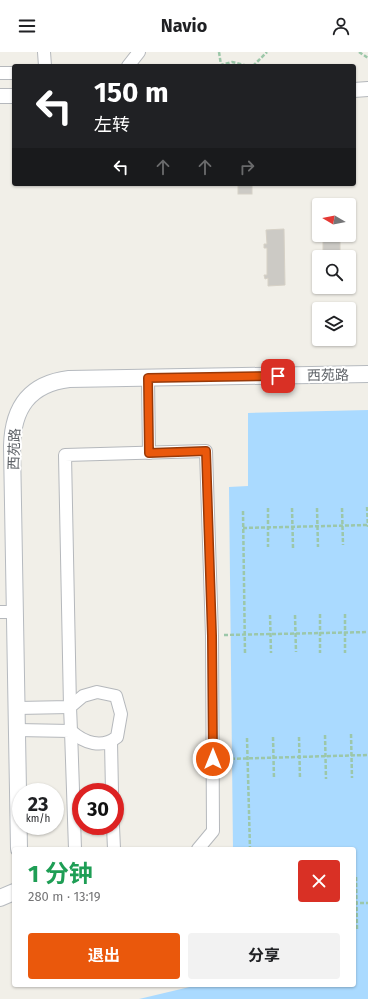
<!DOCTYPE html>
<html lang="zh">
<head>
<meta charset="utf-8">
<style>
  :root { --surface:#fff; --page:#f2f2f2; --text:#202124; --muted:#757577; --accent:#ea580c }
  body { margin:0; font-family:"Fira Sans","Noto Sans SC",sans-serif; background:var(--page); color:var(--text); height:100vh; display:flex; flex-direction:column; font-size:15px; white-space:nowrap }
  * { box-sizing:border-box; margin:0 }
  p { font-size:13px; color:var(--muted) }
  .icon { flex:none; width:22px; height:22px; fill:none; stroke:currentColor; stroke-width:2; stroke-linecap:round; stroke-linejoin:round }
  .map { position:relative; flex:1; overflow:hidden }
  .side { position:absolute; left:12px; top:795px; width:344px; height:140px; display:flex; flex-direction:column; background:var(--surface); border-radius:4px; box-shadow:0 1px 3px #0004 }
  .side>* { flex:none }
  .banner { position:absolute; left:12px; top:12px; width:344px; height:122px; border-radius:4px; box-shadow:0 1px 3px #0004; background:#202124; color:#fff; overflow:hidden }
  .needle { width:26px; rotate:280deg }
  .buttons { position:absolute; left:312px; top:146px; display:grid; gap:8px }
  .buttons a { display:grid; place-items:center; width:44px; height:44px; border-radius:4px; background:var(--surface); box-shadow:0 1px 3px #0004; font-size:20px }
  .speed { position:absolute; left:12px; top:731px; display:flex; gap:8px; font-size:20px; font-weight:700; text-align:center }
  .speed>* { display:grid; place-content:center; width:52px; height:52px; border-radius:50%; background:var(--surface); box-shadow:0 1px 3px #0004; line-height:1 }
  .speed small { font-size:10px; font-weight:400 }
  .speed .limit { border:6px solid #d22; background:#fff; color:#111 }
  .pin { position:absolute; display:grid; place-items:center; width:34px; height:34px; color:#fff; margin:-17px; border-radius:8px; box-shadow:0 2px 6px #0006 }
  .me { position:absolute; width:44px; margin:-22px; rotate:0deg; stroke-linejoin:round; filter:drop-shadow(0 0 3px #0008) }
  .turn { display:flex; align-items:center; gap:14px; height:84px; padding:0 16px; font-size:18px }
  .turn .icon { width:52px; height:52px; stroke-width:2.5 }
  .turn b { display:block; font-size:28px; line-height:34px }
  .lanes { display:flex; align-items:center; height:38px; padding:0 16px; background:#0003; justify-content:center; gap:20px; direction:ltr }
  .lanes .off { opacity:.35 }
  .round { display:grid; place-items:center; flex:none; width:42px; height:42px; border-radius:4px; background:var(--page) }
  .summary { display:flex; align-items:center; justify-content:space-between; height:68px; padding:0 16px }
  h1 { font-size:24px; font-weight:700; line-height:30px; color:#1e9e55 }
  .action { display:flex; gap:8px; margin-top:auto; padding:8px 16px }
  .action a { flex:1; height:46px; border-radius:4px; background:var(--accent); color:#fff; font-size:16px; font-weight:700; line-height:46px; text-align:center }
  .action a+a { background:var(--page); color:var(--text) }
  header { display:flex; justify-content:space-between; align-items:center; height:52px; padding:0 16px; background:var(--surface); font-size:18px; font-weight:700 }
  .map>svg:first-child { display:block }
</style>
</head>
<body>
<header><svg class="icon" aria-label="menu" viewBox="0 0 24 24"><path d="M4 6h16M4 12h16M4 18h16"/></svg>Navio<svg class="icon" aria-label="person" viewBox="0 0 24 24"><circle cx="12" cy="8" r="4"/><path d="M4 21q1-7 8-7t8 7"/></svg></header>
<div class="map">
<svg width="368" height="947" viewBox="0 0 368 947">
  <rect width="100%" height="100%" fill="#f1efe8"/>
  <polygon fill="#aadaff" points="368,358 368,947 139,947 198,933 354,933 354,797 233,797 229,435 248,434 248,361"/>
  <g fill="#cccac5" stroke="#d6d1c6">
    <rect x="238" y="132" width="14" height="10"/>
    <polygon points="284,177 285,233 268,234 268,226 265,227 264,223 267,223 267,196 264,196 264,192 267,192 266,178"/>
    <polygon points="323,183 340,183 340,203 344,203 344,205 323,205"/>
  </g>
  <g fill="none" stroke-linecap="round" stroke-linejoin="round">
    <g stroke="#b5b8bc" stroke-width="14">
      <g id="minor">
        <polyline points="44,0 45,14"/>
        <polyline points="128,14 139,0"/>
        <polyline points="0,21 14,21"/>
        <polyline points="148,326 149,401"/>
        <polyline points="0,560 15,560"/>
        <path d="M97 640 116 644 121 662 117 685C102 697 84 691 71 679L70 655 83 644Z"/>
        <polyline points="17,656 70,655 65,403 206,399 212,584 213,779 198,797"/>
        <polyline points="17,678 71,679 75,797"/>
        <polyline points="111,690 112,740"/>
        <polyline points="113,774 114,797"/>
      </g>
    </g>
    <g stroke="#b5b8bc" stroke-width="16">
      <g id="tertiary">
        <polyline points="354,38 368,37"/>
        <polyline points="0,44 14,44"/>
      </g>
    </g>
    <g stroke="#b6babf" stroke-width="18">
      <g id="secondary">
        <path d="M19 797 12 394C13 356 29 332 69 327L368 322"/>
        <polyline points="0,846 14,840"/>
      </g>
    </g>
    <g stroke="#9cc7a9" stroke-width="2.5" stroke-dasharray="4 2" stroke-linecap="butt">
      <polyline points="219,0 221,13 232,10 248,14"/>
      <polyline points="359,0 368,6"/>
      <polyline points="253,14 267,0"/>
      <polyline points="367,455 368,475"/>
      <polyline points="268,456 268,495"/>
      <polyline points="292,456 293,496"/>
      <polyline points="317,456 318,495"/>
      <polyline points="342,456 343,493"/>
      <polyline points="243,459 245,601"/>
      <polyline points="243,476 368,473"/>
      <polyline points="320,562 320,601"/>
      <polyline points="345,562 345,601"/>
      <polyline points="270,563 271,601"/>
      <polyline points="295,563 296,600"/>
      <polyline points="224,583 368,580"/>
      <polyline points="351,682 352,726"/>
      <polyline points="325,683 326,727"/>
      <polyline points="273,685 274,727"/>
      <polyline points="299,685 300,727"/>
      <polyline points="247,686 250,797"/>
      <polyline points="225,707 368,703"/>
      <polyline points="356,825 357,877"/>
      <polyline points="354,851 368,851"/>
    </g>
    <use href="#minor" stroke="#fff" stroke-width="12"/>
    <use href="#tertiary" stroke="#fff" stroke-width="14"/>
    <use href="#secondary" stroke="#fff" stroke-width="16"/>
  </g>
  <g fill="none" stroke-linecap="round" stroke-linejoin="round">
    <g stroke="#983908" stroke-width="10">
      <polyline id="route" points="213,707 212,584 206,399 149,401 148,326 278,324"/>
    </g>
    <use href="#route" stroke="#ea580c" stroke-width="7"/>
  </g>
  <g text-anchor="middle" stroke-width="4" stroke-linejoin="round" paint-order="stroke">
    <g font-size="14" fill="#5f6368" stroke="#fff">
      <text transform="translate(328 323) rotate(-1)" y="5">西苑路</text>
      <text transform="translate(14 397) rotate(-88)" y="5">西苑路</text>
    </g>
  </g>
</svg>
<div class="buttons">
<a><svg class="needle" viewBox="-14 -14 28 28"><path d="M0-13l5 13h-10z" fill="#e53935"/><path d="M0 13l5-13h-10z" fill="#757577"/></svg></a>
<a><svg class="icon" aria-label="search" viewBox="0 0 24 24"><circle cx="10" cy="10" r="6"/><path d="M15 15l6 6"/></svg></a>
<a><svg class="icon" aria-label="layers" viewBox="0 0 24 24"><path d="M12 4l9 5-9 5-9-5zM3 14l9 5 9-5"/></svg></a>
</div>
<div class="speed"><div>23<small>km/h</small></div><div class="limit">30</div></div>
<div class="pin" style="left:278px;top:324px;background:#d93025"><svg class="icon" aria-label="arrive" viewBox="0 0 24 24"><path d="M6 21V4h12l-3 4 3 4H6"/></svg></div>
<svg class="me" style="left:213px;top:707px" viewBox="-20 -20 40 40"><circle r="17" fill="#ea580c" stroke="#fff" stroke-width="3"/><path d="M0-11L8 9 0 5-8 9z" fill="#fff"/></svg>
<div class="banner">
<div class="turn"><svg class="icon" aria-label="left" viewBox="0 0 24 24"><path d="M17 20v-9H6M10 6l-5 5 5 5"/></svg><div><b>150 m</b>左转</div></div>
<div class="lanes"><svg class="icon" aria-label="left" viewBox="0 0 24 24"><path d="M17 20v-9H6M10 6l-5 5 5 5"/></svg><svg class="icon off" aria-label="ahead" viewBox="0 0 24 24"><path d="M12 20V5M6 11l6-6 6 6"/></svg><svg class="icon off" aria-label="ahead" viewBox="0 0 24 24"><path d="M12 20V5M6 11l6-6 6 6"/></svg><svg class="icon off" aria-label="right" viewBox="0 0 24 24"><path d="M7 20v-9h11M14 6l5 5-5 5"/></svg></div>
</div>
<section class="side">
<div class="summary"><div><h1>1 分钟</h1><p>280 m · 13:19</p></div><a class="round" style="background:#d93025;color:#fff"><svg class="icon" aria-label="close" viewBox="0 0 24 24"><path d="M6 6l12 12M18 6L6 18"/></svg></a></div>
<div class="action"><a>退出</a><a>分享</a></div>
</section>
</div>
</body>
</html>
